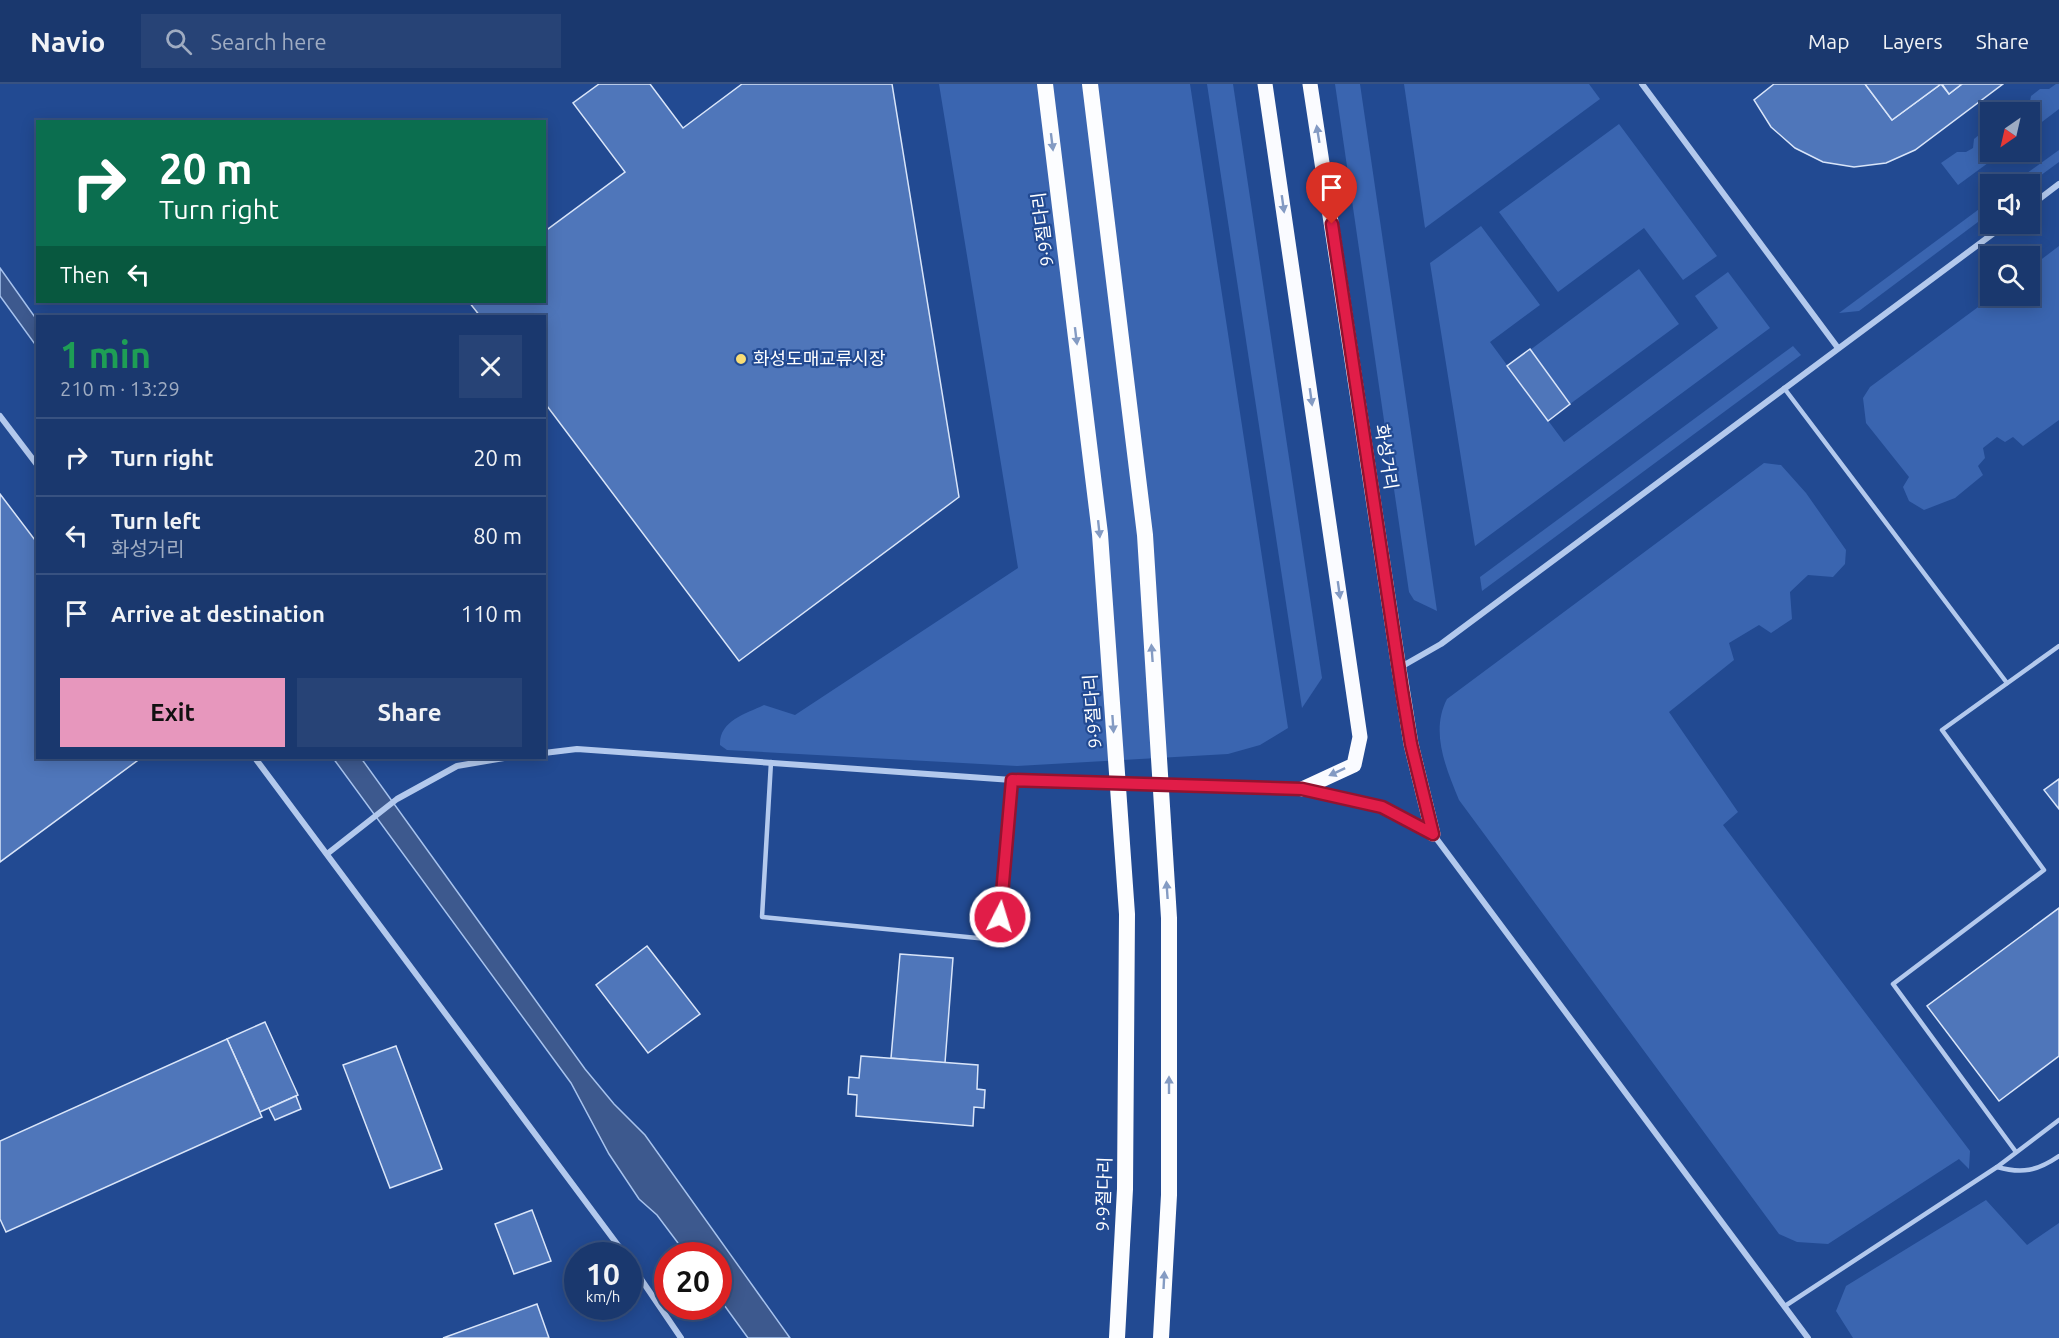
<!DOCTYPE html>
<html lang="en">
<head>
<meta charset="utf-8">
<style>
  :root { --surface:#1a386e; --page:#274376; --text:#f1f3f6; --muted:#9facc2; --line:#385281; --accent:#e797bd }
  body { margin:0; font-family:Ubuntu,"Noto Sans KR",sans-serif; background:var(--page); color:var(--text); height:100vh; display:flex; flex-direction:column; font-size:22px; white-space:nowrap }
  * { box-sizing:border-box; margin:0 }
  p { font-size:20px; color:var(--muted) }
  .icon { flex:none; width:33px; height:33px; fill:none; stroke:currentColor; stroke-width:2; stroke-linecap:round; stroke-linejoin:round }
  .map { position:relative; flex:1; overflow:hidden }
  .panel { position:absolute; left:36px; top:231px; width:510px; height:444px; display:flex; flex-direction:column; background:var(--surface); border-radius:0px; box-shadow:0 3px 15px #0003,0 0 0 2px var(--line) }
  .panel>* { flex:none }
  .top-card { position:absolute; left:36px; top:36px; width:510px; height:183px; border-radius:0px; box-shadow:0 3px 15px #0003,0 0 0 2px var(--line); background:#0b6e4f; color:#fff; overflow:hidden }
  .needle { width:39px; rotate:214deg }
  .fabs { position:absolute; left:1980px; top:18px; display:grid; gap:12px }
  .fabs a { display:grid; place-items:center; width:60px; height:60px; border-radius:0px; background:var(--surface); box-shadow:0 3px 15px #0003,0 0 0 2px var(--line); font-size:30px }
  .speed { position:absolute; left:564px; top:1158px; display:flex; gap:12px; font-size:30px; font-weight:700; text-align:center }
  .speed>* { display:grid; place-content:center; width:78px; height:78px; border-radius:50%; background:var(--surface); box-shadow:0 3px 15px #0003,0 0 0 2px var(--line); line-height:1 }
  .speed small { font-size:15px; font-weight:400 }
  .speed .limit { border:9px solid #d22; background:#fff; color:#111 }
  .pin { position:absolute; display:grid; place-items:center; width:51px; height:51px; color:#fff; margin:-62px -26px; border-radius:50% 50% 50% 0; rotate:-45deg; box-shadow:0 0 6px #0007 }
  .pin .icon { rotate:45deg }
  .me { position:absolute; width:66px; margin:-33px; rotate:5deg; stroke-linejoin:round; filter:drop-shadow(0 0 4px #0008) }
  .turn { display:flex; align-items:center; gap:21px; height:126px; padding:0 24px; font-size:27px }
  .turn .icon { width:78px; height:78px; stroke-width:2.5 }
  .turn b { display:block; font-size:42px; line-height:51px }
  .then { display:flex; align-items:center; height:57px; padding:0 24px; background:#0003; gap:12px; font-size:22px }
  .round { display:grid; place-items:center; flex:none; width:63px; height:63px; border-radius:0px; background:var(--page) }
  .summary { display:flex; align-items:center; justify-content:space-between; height:102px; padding:0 24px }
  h1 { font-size:36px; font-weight:700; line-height:45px; color:#1e9e55 }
  .cta { display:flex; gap:12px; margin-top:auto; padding:12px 24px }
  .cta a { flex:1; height:69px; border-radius:0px; background:var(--accent); color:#111; font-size:24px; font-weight:700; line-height:69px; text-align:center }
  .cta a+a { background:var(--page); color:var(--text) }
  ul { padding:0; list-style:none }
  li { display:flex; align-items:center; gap:18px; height:78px; padding:0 24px; border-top:2px solid var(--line) }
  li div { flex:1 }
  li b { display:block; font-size:22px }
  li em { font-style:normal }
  header { display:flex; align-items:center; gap:36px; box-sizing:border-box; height:84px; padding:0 30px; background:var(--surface); border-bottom:2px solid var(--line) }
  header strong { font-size:28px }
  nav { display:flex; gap:33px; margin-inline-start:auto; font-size:21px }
  .search { width:420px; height:54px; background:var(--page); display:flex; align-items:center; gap:15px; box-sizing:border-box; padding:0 21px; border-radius:0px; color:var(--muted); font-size:22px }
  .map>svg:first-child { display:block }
</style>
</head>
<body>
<header>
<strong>Navio</strong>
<div class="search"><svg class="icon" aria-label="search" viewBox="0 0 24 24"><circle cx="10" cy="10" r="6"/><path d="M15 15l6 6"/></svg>Search here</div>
<nav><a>Map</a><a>Layers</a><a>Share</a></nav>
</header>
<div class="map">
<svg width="2059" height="1254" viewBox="0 0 2059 1254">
  <rect width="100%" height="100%" fill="#224a92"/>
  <g fill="#3a65b0">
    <path d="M939 0H1190L1288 644 1260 661 1228 670 1017 682 727 666 720 661C719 637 745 630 764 621L795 631 1018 484Z"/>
    <polygon points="1207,0 1233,0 1322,594 1302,624"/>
    <polygon points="1335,0 1360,0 1437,527 1414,516 1409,508"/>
    <polygon points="1404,0 1589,0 1600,15 1425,144"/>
    <polygon points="2056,0 2059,0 2059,25 2030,47 2030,28 2009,28 2013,26 2022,27 2029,22 2031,12 2040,5 2049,5"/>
    <polygon points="1619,40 1717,172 1683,196 1644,144 1558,208 1499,128"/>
    <polygon points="1990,42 1990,68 2003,68 1958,101 1941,79 1957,68 1966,68 1973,64 1974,55"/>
    <polygon points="2059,66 2059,78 2029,100 2012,100"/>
    <polygon points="1990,117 1990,129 1859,227 1839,229"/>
    <polygon points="1481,142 1540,221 1490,258 1564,358 1718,244 1695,212 1728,188 1770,244 1475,462 1430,179"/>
    <polygon points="2059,162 2059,336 2023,362 2013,353 2005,358 1997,353 1983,364 1985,374 1978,382 1983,391 1955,414 1924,426 1909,417 1903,403 1909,393 1866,339 1863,314 1870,303 1993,212 2030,212 2030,184"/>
    <polygon points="1639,185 1679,240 1570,320 1530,266"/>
    <polygon points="1793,262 1801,271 1482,507 1480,493"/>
    <path d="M1764 379 1781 381 1806 409 1846 466 1845 480 1833 493 1808 491 1790 508 1792 535 1771 549 1759 541 1729 559 1734 576 1669 628 1738 728 1723 741 1970 1067 1969 1085 1959 1075 1828 1160 1797 1158 1779 1150 1459 716C1446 684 1430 648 1447 615Z"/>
    <polygon points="1986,1116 2027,1161 2059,1139 2059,1254 1853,1254 1836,1227 1846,1202"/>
  </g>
  <g fill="#3d598e" stroke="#a7c3ee" stroke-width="1.5">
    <polygon points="0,184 37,236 37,263 0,212"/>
    <polygon points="333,674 361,674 585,985 614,1020 645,1051 790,1254 748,1254 719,1214 718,1172 687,1171 657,1131 639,1115 609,1070 571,999"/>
  </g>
  <g fill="#4f76ba" stroke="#d9e5f9" stroke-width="1.5">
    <polygon points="599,0 650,0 683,44 742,0 892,0 959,413 739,577 544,318 544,232 480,232 469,218 544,218 544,148 625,88 573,19"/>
    <polygon points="1774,0 1865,0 1892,36 1941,0 1949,10 1962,0 2003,0 1915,66 1886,79 1854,83 1823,78 1795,64 1771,43 1754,16"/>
    <polygon points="1865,0 1941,0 1892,36"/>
    <polygon points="1942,0 1962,0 1949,10"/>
    <polygon points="1530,265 1570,320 1548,337 1507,282"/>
    <polygon points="0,410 38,460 38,674 141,674 0,778"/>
    <polygon points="2059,695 2059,725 2044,706"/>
    <polygon points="2059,824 2059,972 1999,1017 1927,922"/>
    <polygon points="647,862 700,930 648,969 596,901"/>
    <polygon points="900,870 953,874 945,979 891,974"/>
    <polygon points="265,938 298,1011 260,1028 227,955"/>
    <polygon points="227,955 262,1033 6,1148 0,1135 0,1057"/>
    <polygon points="396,962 442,1085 390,1104 343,981"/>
    <polygon points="861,972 978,981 977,1005 985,1006 984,1024 974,1023 973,1042 856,1032 857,1011 848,1010 849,993 859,994"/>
    <polygon points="296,1012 301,1025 275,1036 269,1024"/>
    <polygon points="532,1126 551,1177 514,1190 495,1140"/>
    <polygon points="537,1220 549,1254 443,1254"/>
  </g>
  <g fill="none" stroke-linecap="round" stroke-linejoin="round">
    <g stroke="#b3c9ed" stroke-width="4.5">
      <polyline points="1784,304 2007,599"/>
      <polyline points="771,678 762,833 998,856 1012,696"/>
      <polyline points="2016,1068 1893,900 2044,786 1942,646 2059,562"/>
      <path d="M1997 1083C2022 1090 2037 1087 2059 1072"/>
      <polyline points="1785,1222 1997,1083 2059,1036"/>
    </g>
    <g stroke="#b3c9ed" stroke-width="6">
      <polyline points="1642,0 1838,264"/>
      <polyline points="2030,122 2059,100"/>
      <polyline points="0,332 38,382"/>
      <polyline points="1399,584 1441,560 2006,140"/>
      <polyline points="544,669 577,665 1012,696 1302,705 1382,723 1433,750 1808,1254"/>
      <polyline points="255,674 626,1172"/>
      <polyline points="327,770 397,715 457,682 504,674"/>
      <polyline points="628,1176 681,1254"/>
    </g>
    <g stroke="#fafbff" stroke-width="15">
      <polyline points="1265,0 1360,653 1354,681 1302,705"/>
      <polyline points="1310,0 1399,585 1411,660 1433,750"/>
    </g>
    <g stroke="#fcfdff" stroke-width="16">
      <polyline points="1045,0 1100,450 1127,830 1125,1105 1117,1254"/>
      <polyline points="1090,0 1145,451 1169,834 1169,1111 1161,1254"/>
    </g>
  </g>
  <defs><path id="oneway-solid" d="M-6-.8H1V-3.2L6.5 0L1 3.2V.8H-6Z" transform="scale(1.5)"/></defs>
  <g fill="#839ac3">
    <use href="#oneway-solid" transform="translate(1318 50) rotate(-99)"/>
    <use href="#oneway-solid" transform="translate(1283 120) rotate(82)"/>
    <use href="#oneway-solid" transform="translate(1311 313) rotate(82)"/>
    <use href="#oneway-solid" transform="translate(1339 506) rotate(82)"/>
    <use href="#oneway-solid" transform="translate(1337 688) rotate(155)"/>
  </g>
  <g fill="#849bc3">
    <use href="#oneway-solid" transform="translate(1052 58) rotate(83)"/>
    <use href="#oneway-solid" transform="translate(1076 252) rotate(83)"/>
    <use href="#oneway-solid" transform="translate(1099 445) rotate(84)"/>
    <use href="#oneway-solid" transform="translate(1152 569) rotate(-94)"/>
    <use href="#oneway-solid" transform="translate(1113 640) rotate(86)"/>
    <use href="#oneway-solid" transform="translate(1167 806) rotate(-94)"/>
    <use href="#oneway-solid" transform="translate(1169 1001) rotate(-90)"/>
    <use href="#oneway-solid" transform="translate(1164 1196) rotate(-87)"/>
  </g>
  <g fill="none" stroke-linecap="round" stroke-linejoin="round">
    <g stroke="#92132f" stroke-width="15">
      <polyline id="route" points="1000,833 1012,696 1302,705 1382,723 1433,750 1411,660 1402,606 1332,140"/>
    </g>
    <use href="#route" stroke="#e11d48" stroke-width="10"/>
  </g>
  <circle fill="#f9dd75" stroke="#224a92" stroke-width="2" cx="741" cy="275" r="6"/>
  <g text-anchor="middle" stroke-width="4.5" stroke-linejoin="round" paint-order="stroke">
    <g font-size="18" fill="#fff" stroke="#224a92">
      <text transform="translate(1043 145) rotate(-97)" y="6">9·9절다리</text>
      <text transform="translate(1386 373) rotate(81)" y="6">화성거리</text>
      <text transform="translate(1093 627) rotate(-94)" y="6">9·9절다리</text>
      <text transform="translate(1104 1110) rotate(-88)" y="6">9·9절다리</text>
    </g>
    <g font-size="18" fill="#fff" stroke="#224a92" text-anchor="start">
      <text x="753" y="281">화성도매교류시장</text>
    </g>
  </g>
</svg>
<div class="fabs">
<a><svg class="needle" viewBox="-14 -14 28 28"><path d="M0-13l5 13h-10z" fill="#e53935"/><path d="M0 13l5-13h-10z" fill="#9facc2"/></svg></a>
<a><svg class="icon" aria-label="sound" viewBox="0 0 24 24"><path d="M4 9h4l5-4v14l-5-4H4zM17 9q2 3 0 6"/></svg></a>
<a><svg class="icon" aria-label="search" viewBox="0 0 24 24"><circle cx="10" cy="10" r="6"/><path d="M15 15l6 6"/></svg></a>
</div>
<div class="speed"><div>10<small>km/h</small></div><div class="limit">20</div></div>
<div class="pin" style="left:1332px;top:140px;background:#d93025"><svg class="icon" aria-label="arrive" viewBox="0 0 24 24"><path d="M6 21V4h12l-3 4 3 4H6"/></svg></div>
<svg class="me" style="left:1000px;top:833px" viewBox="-20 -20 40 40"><circle r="17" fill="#e11d48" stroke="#fff" stroke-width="3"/><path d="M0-11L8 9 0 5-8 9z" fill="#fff"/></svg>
<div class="top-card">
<div class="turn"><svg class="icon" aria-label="right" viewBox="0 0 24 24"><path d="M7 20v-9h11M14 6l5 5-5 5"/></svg><div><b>20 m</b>Turn right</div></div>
<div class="then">Then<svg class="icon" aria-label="left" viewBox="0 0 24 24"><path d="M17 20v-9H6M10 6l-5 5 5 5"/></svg></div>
</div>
<section class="panel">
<div class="summary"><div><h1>1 min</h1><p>210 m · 13:29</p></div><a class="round"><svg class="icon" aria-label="close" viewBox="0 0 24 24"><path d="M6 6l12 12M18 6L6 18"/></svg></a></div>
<ul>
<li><svg class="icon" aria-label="right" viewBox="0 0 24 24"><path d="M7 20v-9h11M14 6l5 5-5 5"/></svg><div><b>Turn right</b></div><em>20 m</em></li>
<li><svg class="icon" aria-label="left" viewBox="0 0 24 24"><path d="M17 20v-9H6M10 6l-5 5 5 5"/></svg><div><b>Turn left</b><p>화성거리</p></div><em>80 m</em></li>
<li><svg class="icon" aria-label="arrive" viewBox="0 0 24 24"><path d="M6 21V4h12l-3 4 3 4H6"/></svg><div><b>Arrive at destination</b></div><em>110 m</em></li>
</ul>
<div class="cta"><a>Exit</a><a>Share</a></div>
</section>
</div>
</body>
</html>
